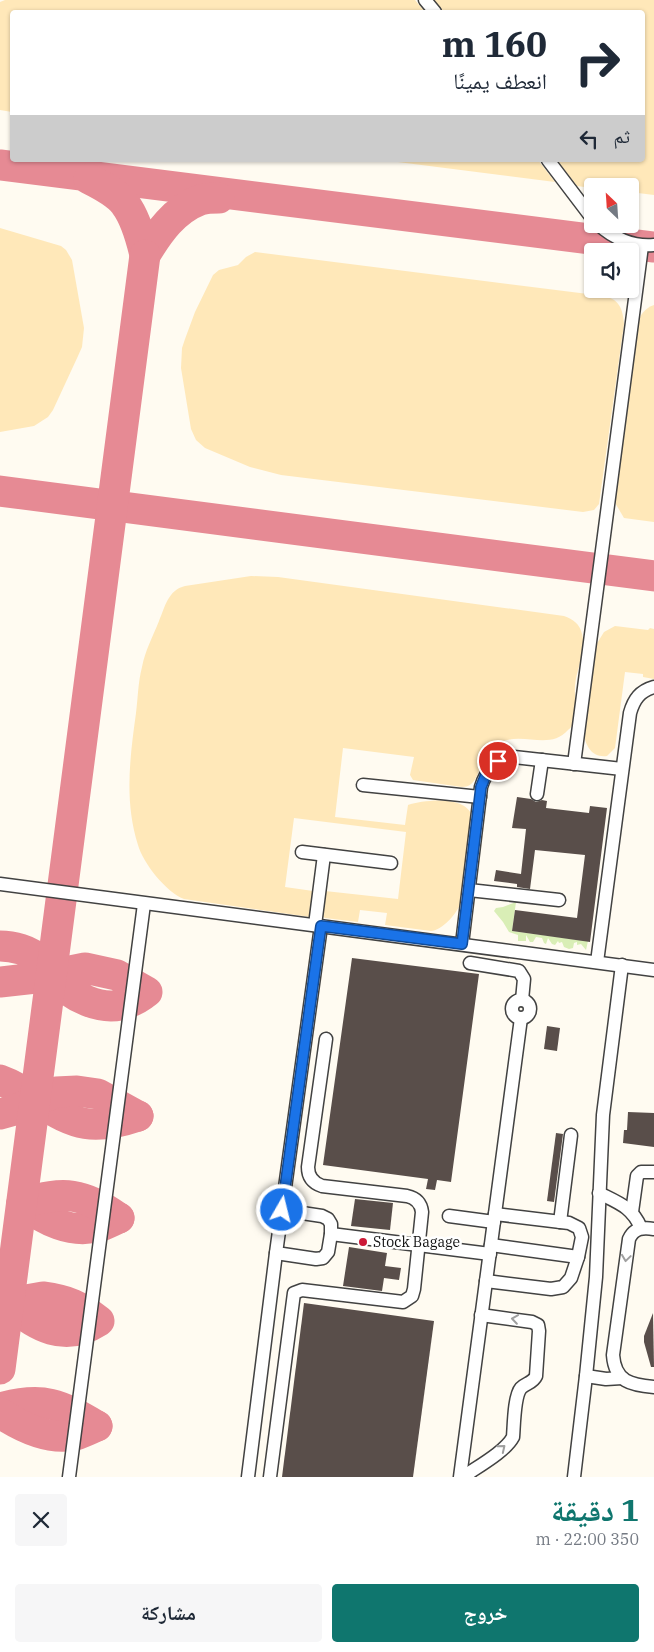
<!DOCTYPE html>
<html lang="ar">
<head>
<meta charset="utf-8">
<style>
  :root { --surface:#fff; --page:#f6f6f7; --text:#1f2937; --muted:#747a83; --accent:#0f766e }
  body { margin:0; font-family:"IBM Plex Serif","Noto Naskh Arabic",serif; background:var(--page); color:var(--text); direction:rtl; height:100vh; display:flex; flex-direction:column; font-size:19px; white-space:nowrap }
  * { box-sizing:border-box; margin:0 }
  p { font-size:16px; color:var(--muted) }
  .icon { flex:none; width:28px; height:28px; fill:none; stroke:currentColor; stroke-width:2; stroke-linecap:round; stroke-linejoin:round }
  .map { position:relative; height:1477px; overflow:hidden; direction:ltr }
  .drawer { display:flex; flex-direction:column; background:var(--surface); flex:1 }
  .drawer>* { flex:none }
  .hud { position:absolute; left:10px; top:10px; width:635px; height:152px; border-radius:5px; box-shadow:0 1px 4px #0004; direction:rtl; background:#fff; color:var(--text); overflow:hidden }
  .needle { width:32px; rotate:335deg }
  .buttons { position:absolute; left:584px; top:178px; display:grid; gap:10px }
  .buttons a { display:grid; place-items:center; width:55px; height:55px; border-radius:5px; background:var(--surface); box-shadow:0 1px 4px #0004; font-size:25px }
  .pin { position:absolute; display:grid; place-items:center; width:42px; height:42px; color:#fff; margin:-21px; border:2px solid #fff; border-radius:50%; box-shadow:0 1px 5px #0007 }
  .me { position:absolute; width:55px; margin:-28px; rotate:8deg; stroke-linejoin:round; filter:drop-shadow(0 0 4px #0008) }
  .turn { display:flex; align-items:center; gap:18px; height:105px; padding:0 15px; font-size:22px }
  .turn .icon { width:65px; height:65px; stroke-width:2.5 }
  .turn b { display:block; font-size:35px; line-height:42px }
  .then { display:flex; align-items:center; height:48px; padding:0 15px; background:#0003; gap:10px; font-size:19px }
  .round { display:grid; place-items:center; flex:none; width:52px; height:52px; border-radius:5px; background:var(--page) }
  .head { display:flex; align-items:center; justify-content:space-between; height:85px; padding:0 15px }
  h1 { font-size:30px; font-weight:700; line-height:38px; color:var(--accent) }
  .primary-button { display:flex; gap:10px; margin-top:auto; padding:10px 15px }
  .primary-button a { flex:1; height:58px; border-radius:5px; background:var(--accent); color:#fff; font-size:20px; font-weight:700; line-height:58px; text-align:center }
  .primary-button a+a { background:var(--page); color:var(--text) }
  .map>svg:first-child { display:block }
</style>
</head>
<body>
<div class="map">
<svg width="654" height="1477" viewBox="0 0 654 1477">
  <rect width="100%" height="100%" fill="#fffbf1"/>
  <polygon fill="#d9eeb6" points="516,902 512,931 588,941 586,950 581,944 577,945 577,942 574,943 573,948 569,949 564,947 562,942 559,943 558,941 555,945 552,944 548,938 546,944 544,943 542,938 536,937 533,942 530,942 526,935 526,941 518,941 518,935 509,932 503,922 494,911 496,908 503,907"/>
  <g fill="#ffe8b9">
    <polygon points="5,0 415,0 425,12 12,12 12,112 0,110 0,2"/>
    <polygon points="433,0 654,0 654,195 630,192 630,186 592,186 592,188 577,186 557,160 642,160 642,12 443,12"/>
    <polygon points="382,160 538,160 555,182"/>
    <polygon points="0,228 61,246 66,250 72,260 84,328 82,347 78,356 53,410 48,417 34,426 0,432"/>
    <path d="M255 252 604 296C619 299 623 309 624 324L599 504 594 510 583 512 281 475 250 467 205 448 196 440 191 429 181 368 182 348 185 339 195 312 213 275 219 270 238 265 246 257Z"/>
    <path d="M654 305V522L624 518 614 501 637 324C640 315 645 308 654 305Z"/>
    <path d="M251 576 278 577 564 616C573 619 580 624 582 634 587 652 576 669 575 686 574 698 578 709 574 721 573 724 571 728 568 730 550 751 522 731 499 743 495 745 490 748 487 752 478 763 480 787 462 787L413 780 410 775 414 757 343 748 335 817 405 825 408 805C425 800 465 795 472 816L461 903C456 914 443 930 431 931L385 925 387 913 360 910 358 922 325 918 322 916 325 891 398 899 406 832 294 818 285 887 313 891 310 917 184 899C166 892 143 863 138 845 124 801 130 757 136 713 138 698 138 682 142 667 145 651 153 636 159 621 165 607 168 590 185 586Z"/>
    <path d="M615 626 648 630 650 628 654 629V679L643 677V674L625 672 615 748 607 756C593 758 586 747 584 735L596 645 604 632Z"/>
  </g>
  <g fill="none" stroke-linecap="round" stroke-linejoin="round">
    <g stroke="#e68a94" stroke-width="31">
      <polyline points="0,165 654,247"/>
      <path d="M89 179C101 185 117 193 125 204 135 217 141 238 145 255 159 232 174 210 200 200 206 198 213 198 219 198"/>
      <polyline points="0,491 654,576"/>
      <path d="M0 946C12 946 31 950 39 960 44 964 46 970 51 975 70 996 102 1014 130 1002 136 1000 142 996 147 992L117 975 85 968 36 978 0 982"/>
      <path d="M0 1080C14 1085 25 1092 37 1101 76 1126 94 1131 138 1116"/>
      <polyline points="0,1114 18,1109 56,1092 77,1091 98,1094 138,1116"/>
      <path d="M22 1203C44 1220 71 1235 101 1226 107 1224 113 1221 119 1218"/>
      <path d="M22 1203C66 1191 81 1192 119 1218"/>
      <path d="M43 1297C67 1300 80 1306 99 1321 65 1343 36 1327 9 1303Z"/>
      <polyline points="0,1369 145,255"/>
      <path d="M0 1408C43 1396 60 1404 97 1426"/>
      <path d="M0 1413C21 1427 48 1441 75 1435 82 1433 90 1429 97 1426"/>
    </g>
  </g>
  <g fill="#594e4a">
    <polygon points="517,797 531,799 536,802 542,800 547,801 546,808 589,813 590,806 607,808 590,942 512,931 515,910 577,918 585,855 535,850 530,889 517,887 517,884 494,881 496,870 521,874 526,829 512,828"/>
    <polygon points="352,958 479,974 451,1182 437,1180 435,1190 426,1189 428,1179 323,1165"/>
    <polygon points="547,1026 560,1028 557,1051 544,1049"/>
    <polygon points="628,1112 654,1113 654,1147 623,1143 624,1130 627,1130"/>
    <polygon points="556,1133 563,1134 554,1202 547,1201"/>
    <polygon points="355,1199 393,1203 390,1230 351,1226"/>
    <polygon points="349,1247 387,1253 385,1266 401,1268 399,1280 384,1278 382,1291 343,1286"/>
    <polygon points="304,1303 434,1321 413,1477 282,1477"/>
    <polygon points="653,1313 654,1367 651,1367 644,1342 644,1336"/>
  </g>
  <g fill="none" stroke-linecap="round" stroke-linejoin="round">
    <g stroke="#424242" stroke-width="15">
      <g id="minor">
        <polyline points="425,0 435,12"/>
        <polyline points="548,160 592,218"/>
        <path d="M598 224C613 238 633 247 654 245"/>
        <polyline points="574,764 642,246"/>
        <polyline points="363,785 480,797"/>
        <polyline points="537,794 542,760"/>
        <polyline points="302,852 391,863"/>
        <polyline points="0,884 654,970"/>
        <polyline points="469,890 559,900"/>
        <polyline points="315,925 324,855"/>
        <path d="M462 944 481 787C486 770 496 760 514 757L622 769"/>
        <path d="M597 962 630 713C634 699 640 691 654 687"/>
        <polyline points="470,963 519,971 524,979 522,1000"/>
        <circle cx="521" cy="1009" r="9"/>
        <path d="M599 1193C619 1203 632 1207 641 1228"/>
        <polyline points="632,1212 637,1176 641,1172 654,1172"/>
        <polyline points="449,1216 494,1222"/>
        <polyline points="560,1222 571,1135"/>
        <path d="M654 1229C643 1227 634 1228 629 1239L613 1355C615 1382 631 1385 654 1387"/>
        <polyline points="331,1234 490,1254"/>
        <polyline points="491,1245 578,1257"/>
        <polyline points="276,1253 316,1259 323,1258 328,1252 331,1234 331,1224 328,1219 322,1216 282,1210"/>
        <polyline points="486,1281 551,1289 563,1287 571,1278 578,1257 582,1237 579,1228 569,1223 495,1214"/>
        <polyline points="586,1376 606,1379 622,1378"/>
        <polyline points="69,1477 144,904"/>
        <polyline points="248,1477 276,1253 321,926"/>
        <path d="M270 1477 294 1293 302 1290 403 1302 412 1296 414 1289 422 1212C421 1203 416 1198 407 1196L322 1186C313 1183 308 1177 308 1167L326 1039"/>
        <polyline points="460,1477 521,1018"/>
        <path d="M463 1477C477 1467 505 1452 513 1437 514 1426 514 1396 521 1388 526 1383 533 1383 536 1376L539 1331 538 1325 532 1322 481 1315"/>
        <polyline points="574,1477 586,1376 596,1277 603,1115 622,965"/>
      </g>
    </g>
    <use href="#minor" stroke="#fff" stroke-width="12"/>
  </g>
  <defs><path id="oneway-chevron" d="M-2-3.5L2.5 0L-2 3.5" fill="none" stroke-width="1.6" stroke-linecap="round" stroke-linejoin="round" transform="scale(1.25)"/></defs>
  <g stroke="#9f9f9f">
    <use href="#oneway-chevron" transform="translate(626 1258) rotate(98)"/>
    <use href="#oneway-chevron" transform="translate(515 1319) rotate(-172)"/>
    <use href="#oneway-chevron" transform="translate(502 1448) rotate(-39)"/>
  </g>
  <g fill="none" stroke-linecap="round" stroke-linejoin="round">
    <g stroke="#114b97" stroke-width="12">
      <polyline id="route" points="282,1210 321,926 462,944 481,787 487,772 498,761"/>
    </g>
    <use href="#route" stroke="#1a73e8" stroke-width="9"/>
  </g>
  <circle fill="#cc1936" stroke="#fff" stroke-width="2" cx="363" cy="1242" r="5"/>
  <g text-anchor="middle" stroke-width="5" stroke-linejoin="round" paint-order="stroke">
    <g font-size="14" fill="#0f0f0f" stroke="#fff" text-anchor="start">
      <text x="373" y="1247">Stock Bagage</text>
    </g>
  </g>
</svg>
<div class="buttons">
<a><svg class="needle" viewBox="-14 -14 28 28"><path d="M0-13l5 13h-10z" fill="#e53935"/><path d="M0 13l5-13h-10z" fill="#747a83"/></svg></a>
<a><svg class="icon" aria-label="sound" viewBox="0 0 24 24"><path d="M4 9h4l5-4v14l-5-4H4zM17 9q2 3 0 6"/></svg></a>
</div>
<div class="pin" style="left:498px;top:761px;background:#d93025"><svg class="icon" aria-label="arrive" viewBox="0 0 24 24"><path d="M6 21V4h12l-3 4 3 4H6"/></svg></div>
<svg class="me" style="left:282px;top:1210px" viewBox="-20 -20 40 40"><circle r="17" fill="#1a73e8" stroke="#fff" stroke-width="3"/><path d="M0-11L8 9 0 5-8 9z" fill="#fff"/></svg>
<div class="hud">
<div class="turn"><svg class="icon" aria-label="right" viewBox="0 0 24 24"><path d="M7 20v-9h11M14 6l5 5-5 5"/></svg><div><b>160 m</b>انعطف يمينًا</div></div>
<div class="then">ثم<svg class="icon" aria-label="left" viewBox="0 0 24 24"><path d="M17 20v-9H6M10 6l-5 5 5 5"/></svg></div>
</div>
</div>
<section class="drawer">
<div class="head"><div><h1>1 دقيقة</h1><p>350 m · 22:00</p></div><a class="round"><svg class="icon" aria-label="close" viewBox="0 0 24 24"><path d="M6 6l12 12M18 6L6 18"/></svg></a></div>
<div class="primary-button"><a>خروج</a><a>مشاركة</a></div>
</section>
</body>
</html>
